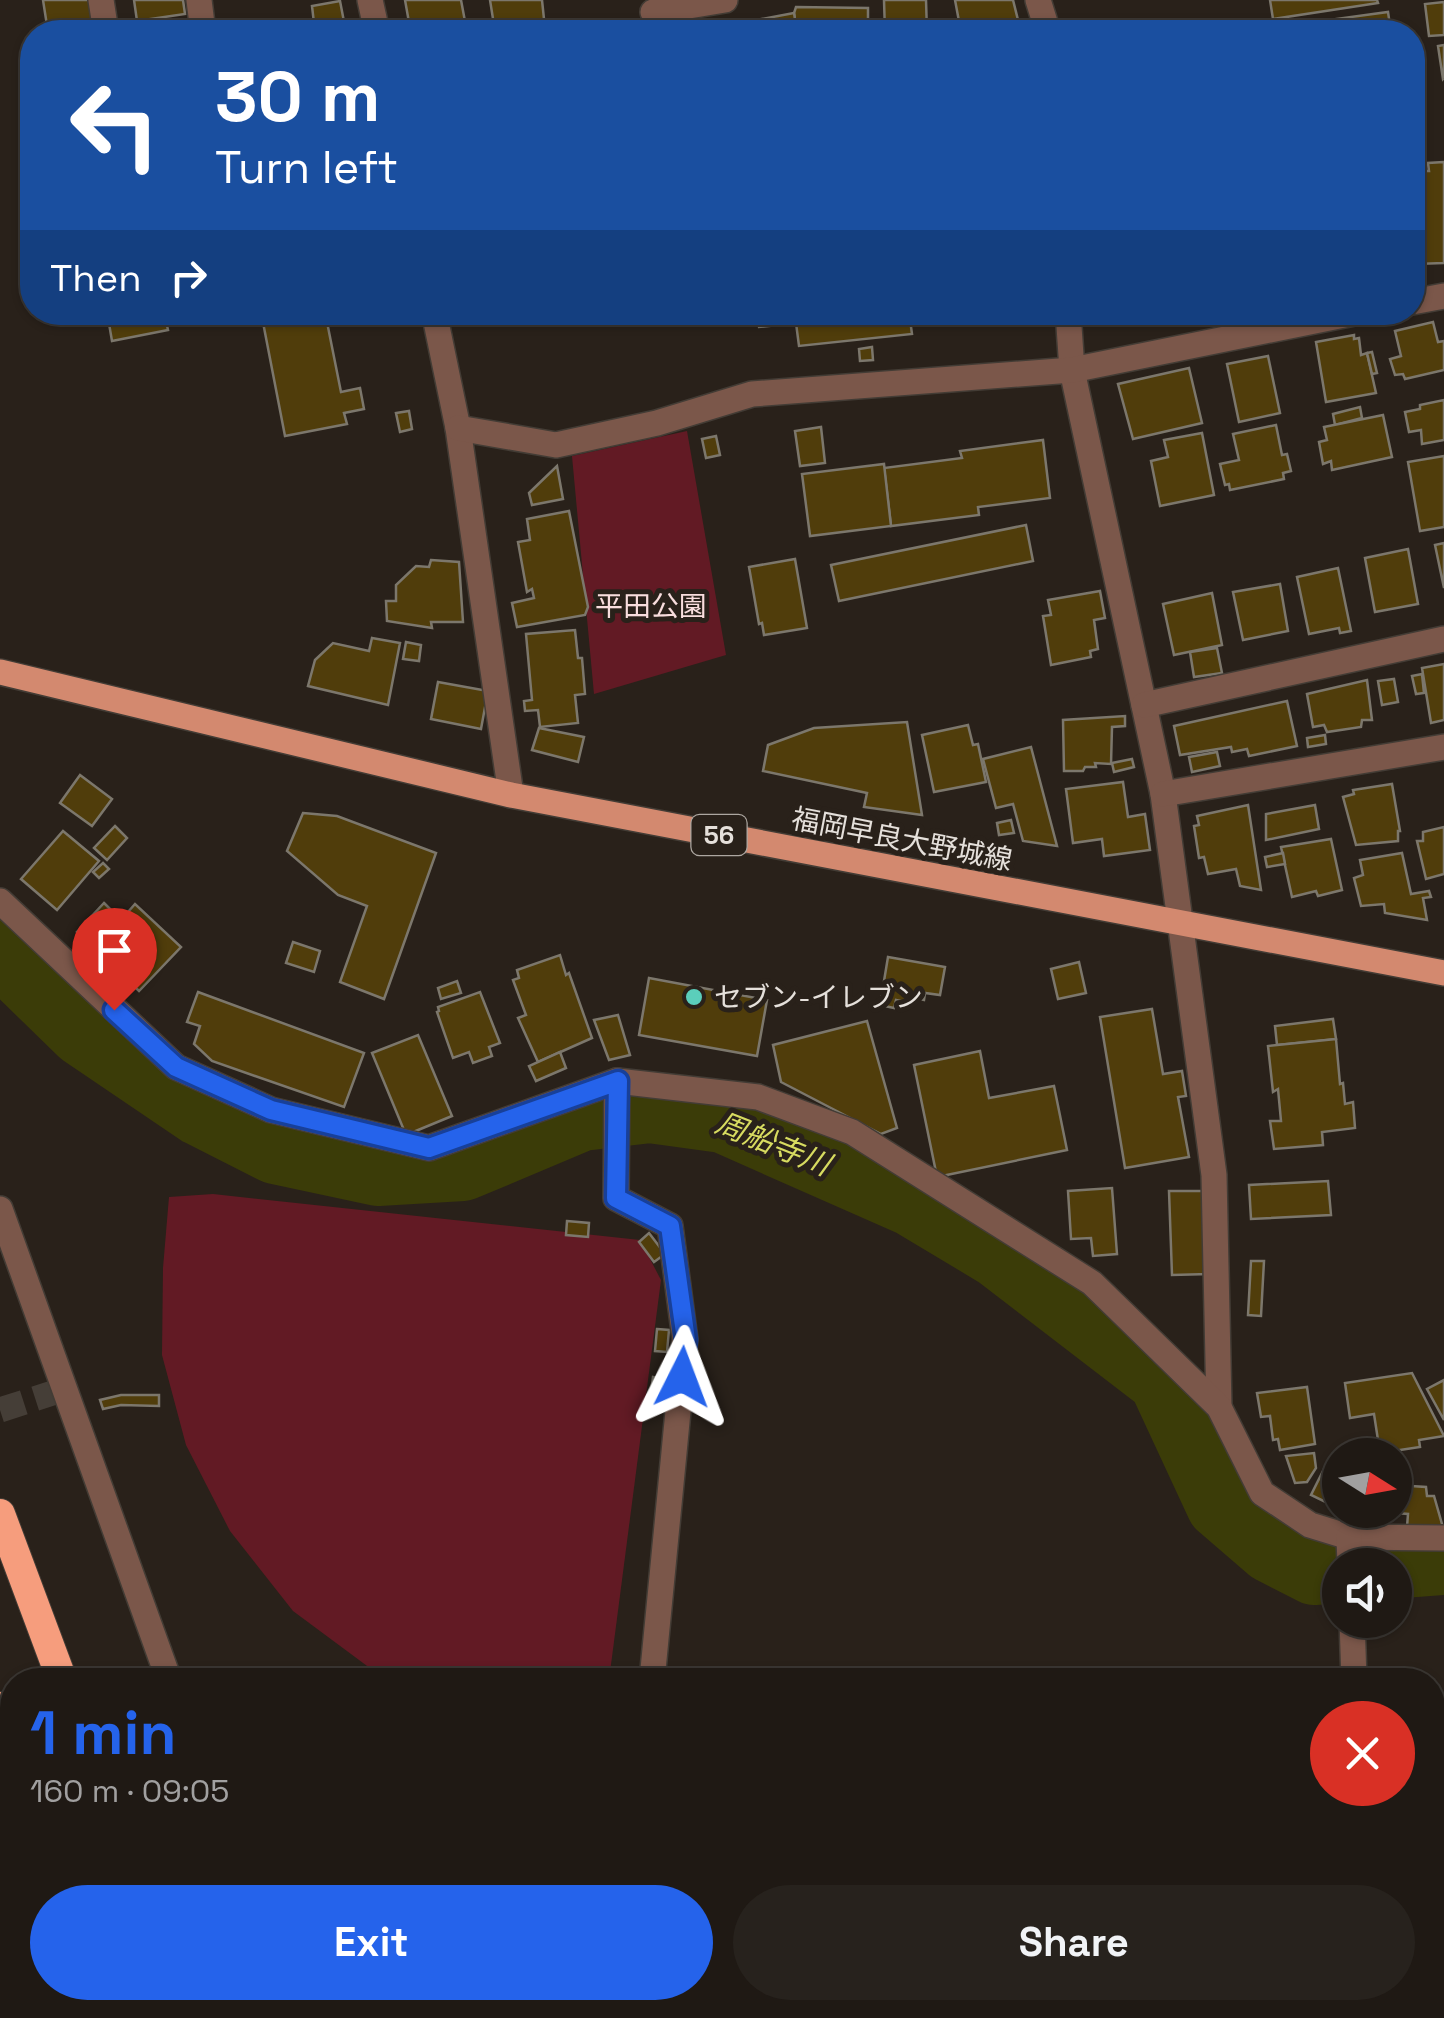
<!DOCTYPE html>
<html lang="en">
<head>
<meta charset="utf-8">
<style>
  :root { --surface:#1f1914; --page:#27221d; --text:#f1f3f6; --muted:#a1a0a0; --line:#3c3834; --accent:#2563eb }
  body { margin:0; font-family:"Space Grotesk","Noto Sans JP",sans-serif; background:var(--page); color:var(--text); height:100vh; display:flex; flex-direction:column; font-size:38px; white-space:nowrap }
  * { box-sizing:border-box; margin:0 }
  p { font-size:32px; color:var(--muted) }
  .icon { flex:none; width:55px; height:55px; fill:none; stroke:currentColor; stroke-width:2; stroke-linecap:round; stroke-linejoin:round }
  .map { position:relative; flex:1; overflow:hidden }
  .side { position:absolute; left:0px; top:1668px; width:1445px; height:352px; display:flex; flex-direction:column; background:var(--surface); border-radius:40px 40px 0 0; box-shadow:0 2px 8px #0004,0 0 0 2px var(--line) }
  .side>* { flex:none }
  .top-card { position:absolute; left:20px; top:20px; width:1405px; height:305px; border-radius:40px; box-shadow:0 2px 8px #0004,0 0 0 2px var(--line); background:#1a4fa0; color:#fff; overflow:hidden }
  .needle { width:65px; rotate:101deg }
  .controls { position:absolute; left:1322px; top:1438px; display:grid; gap:20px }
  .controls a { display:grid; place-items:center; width:90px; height:90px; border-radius:50%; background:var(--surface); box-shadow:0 2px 8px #0004,0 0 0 2px var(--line); font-size:50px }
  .pin { position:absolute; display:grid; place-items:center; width:85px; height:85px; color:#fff; margin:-102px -42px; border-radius:50% 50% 50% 0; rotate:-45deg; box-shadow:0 0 10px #0007 }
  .pin .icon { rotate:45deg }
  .me { position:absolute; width:110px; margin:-55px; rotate:3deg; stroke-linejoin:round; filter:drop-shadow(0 0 8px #0008) }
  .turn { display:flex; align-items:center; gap:35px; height:210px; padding:0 30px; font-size:45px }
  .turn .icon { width:130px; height:130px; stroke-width:2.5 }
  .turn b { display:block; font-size:70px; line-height:85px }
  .then { display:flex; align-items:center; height:95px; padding:0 30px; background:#0003; gap:20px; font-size:38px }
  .round { display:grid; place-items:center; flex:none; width:105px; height:105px; border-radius:52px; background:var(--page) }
  .overview { display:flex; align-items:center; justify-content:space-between; height:170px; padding:0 30px }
  h1 { font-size:60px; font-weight:700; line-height:75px; color:var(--accent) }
  .cta { display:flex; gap:20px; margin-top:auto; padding:20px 30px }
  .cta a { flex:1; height:115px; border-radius:60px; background:var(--accent); color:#fff; font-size:40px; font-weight:700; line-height:115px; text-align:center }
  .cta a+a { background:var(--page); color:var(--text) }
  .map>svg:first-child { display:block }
</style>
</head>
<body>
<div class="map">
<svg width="1444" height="2018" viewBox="0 0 1444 2018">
  <rect width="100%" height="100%" fill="#29211a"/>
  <g fill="#621a24">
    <polygon points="687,431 726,655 594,694 572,456"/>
    <polygon points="213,1194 640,1240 661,1280 609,1680 386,1680 293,1611 230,1531 186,1445 162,1355 163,1268 169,1197"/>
  </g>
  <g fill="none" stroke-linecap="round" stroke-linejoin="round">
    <g stroke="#3b3c08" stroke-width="68">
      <polyline points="0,952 82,1032 200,1112 275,1150 378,1172 463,1167 582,1117 650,1109 723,1119 913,1203 998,1254 1162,1380 1220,1505 1271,1549 1314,1571 1340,1569"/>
      <polyline points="1388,1565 1444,1561"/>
    </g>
  </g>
  <g fill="#503d0b" stroke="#7c776c" stroke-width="2.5">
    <polygon points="43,0 89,0 94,32 48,32"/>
    <polygon points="134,0 183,0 185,14 137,21"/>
    <polygon points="405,0 461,0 467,32 434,32 432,23 410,28"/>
    <polygon points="490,0 542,0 544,19 494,25"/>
    <polygon points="884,0 926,0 927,32 885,32"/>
    <polygon points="955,0 1013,0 1021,32 961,32"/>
    <polygon points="1270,0 1377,0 1378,3 1273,19"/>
    <polygon points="340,1 346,32 315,32 312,6"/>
    <polygon points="1444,2 1444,35 1429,36 1425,4"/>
    <polygon points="796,7 868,8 868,32 797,32 794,13"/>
    <polygon points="1388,12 1391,32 1401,32 1338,32 1336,19"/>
    <polygon points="794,13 797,32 753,32 751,21"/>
    <polygon points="1444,45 1444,78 1443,79 1438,46"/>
    <polygon points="1444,162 1444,263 1416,264 1416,256 1412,256 1412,171 1429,171 1428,163"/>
    <polygon points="107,312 164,312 168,330 112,341"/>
    <polygon points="261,312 325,312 341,392 360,388 364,409 344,413 347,424 285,436"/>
    <polygon points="755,312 909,312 912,334 799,346 796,323 759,327"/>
    <polygon points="1433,322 1438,342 1444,341 1444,370 1405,379 1403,374 1395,375 1390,359 1401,356 1395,331"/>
    <polygon points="1354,335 1354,339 1359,338 1361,355 1367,353 1376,393 1326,402 1316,342"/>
    <polygon points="872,347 873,360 860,361 859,349"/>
    <polygon points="1372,352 1377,373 1372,374 1367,353"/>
    <polygon points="1268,356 1280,413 1239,422 1227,364"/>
    <polygon points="1189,368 1202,423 1133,439 1118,384"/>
    <polygon points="1444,400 1444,440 1422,444 1421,430 1409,432 1405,412 1420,409 1420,405"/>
    <polygon points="1360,407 1362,418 1335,425 1333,414"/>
    <polygon points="409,411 412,429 400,432 396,413"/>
    <polygon points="1383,415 1392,457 1332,470 1331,461 1323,464 1319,442 1327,440 1324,427"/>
    <polygon points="1276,425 1282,455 1287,454 1291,471 1283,473 1284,479 1230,490 1229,484 1225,485 1220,464 1239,460 1233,434"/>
    <polygon points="821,427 825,463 800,466 795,431"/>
    <polygon points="1202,433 1214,495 1160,506 1151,461 1168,457 1164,440"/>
    <polygon points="716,436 720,455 706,458 702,439"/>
    <polygon points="1043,440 1050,498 978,507 979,515 891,526 884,468 962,458 960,451"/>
    <polygon points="1444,456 1444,527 1420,531 1408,462"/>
    <polygon points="884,464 891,526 810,536 802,474"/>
    <polygon points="557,466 563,499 532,505 529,493"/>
    <polygon points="569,511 588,607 585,615 517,627 512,603 534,598 532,589 527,592 518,542 530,540 527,519"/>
    <polygon points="1026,525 1033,561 839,601 831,565"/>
    <polygon points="1444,543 1444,588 1435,545"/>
    <polygon points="1408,549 1418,604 1375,612 1365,558"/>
    <polygon points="795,559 807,628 764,635 762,623 759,624 749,567"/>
    <polygon points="431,560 459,562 463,622 431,622 432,628 387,621 386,601 396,601 396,585 416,566 429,567"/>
    <polygon points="1338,568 1351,631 1340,633 1339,628 1309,634 1297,577"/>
    <polygon points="1280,584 1288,631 1243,640 1233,592"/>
    <polygon points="1100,591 1105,618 1094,620 1098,649 1090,651 1091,657 1051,665 1043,616 1051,615 1048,600"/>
    <polygon points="1212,593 1222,645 1174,655 1163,604"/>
    <polygon points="575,630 578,658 582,658 585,694 575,695 578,723 540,727 538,710 525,711 524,701 532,700 526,634"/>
    <polygon points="372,638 400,643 388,705 308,686 315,660 333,643 369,651"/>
    <polygon points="406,642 421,645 419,661 403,659"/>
    <polygon points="1217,648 1222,673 1194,677 1190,652"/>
    <polygon points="1444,664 1444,720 1431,723 1422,668"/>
    <polygon points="1422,674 1424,693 1416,694 1412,676"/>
    <polygon points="1394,679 1398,702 1382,705 1378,681"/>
    <polygon points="1367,680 1372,720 1362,720 1361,727 1327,732 1324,725 1313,727 1307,694"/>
    <polygon points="438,682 488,691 481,729 431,719"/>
    <polygon points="1287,701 1297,746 1249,756 1247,749 1232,752 1231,747 1180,755 1174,726"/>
    <polygon points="1125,716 1125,726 1112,727 1111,764 1095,763 1096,767 1085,767 1083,771 1064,771 1063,720"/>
    <polygon points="907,722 922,815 864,807 867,793 763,771 768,745 814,728"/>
    <polygon points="968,725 973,745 978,744 986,782 934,792 922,735"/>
    <polygon points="539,728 584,737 578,762 532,750"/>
    <polygon points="1325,735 1326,744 1308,747 1307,738"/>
    <polygon points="1031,747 1057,846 1023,841 1013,804 996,808 983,759"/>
    <polygon points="1217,752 1220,766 1192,772 1189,757"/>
    <polygon points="1132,759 1134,767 1114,772 1112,763"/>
    <polygon points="80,775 112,799 92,826 60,803"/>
    <polygon points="1123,782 1128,817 1145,814 1150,850 1104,856 1102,839 1073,843 1066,789"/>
    <polygon points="1392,784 1400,831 1398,831 1398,841 1356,845 1343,797 1354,794 1353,790"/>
    <polygon points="1248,805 1261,890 1240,886 1236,869 1208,874 1204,857 1199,858 1194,826 1199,825 1197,816"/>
    <polygon points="1315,805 1319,829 1266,840 1266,814"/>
    <polygon points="303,813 337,816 436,853 384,999 340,982 367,906 338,895 287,851"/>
    <polygon points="1011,820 1014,833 999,835 997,823"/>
    <polygon points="115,826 127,838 107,860 94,848"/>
    <polygon points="1444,827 1444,874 1426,879 1417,841 1423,841 1423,832"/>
    <polygon points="63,831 99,861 57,910 21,879"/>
    <polygon points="1331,839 1342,890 1318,896 1316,891 1292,897 1281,847"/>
    <polygon points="1283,853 1285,864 1267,867 1265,857"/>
    <polygon points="1402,853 1411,894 1429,891 1431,897 1423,898 1427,920 1385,913 1384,904 1361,906 1354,878 1363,875 1360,860"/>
    <polygon points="103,863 109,869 99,878 93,872"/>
    <polygon points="104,903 121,920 135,904 181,947 139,991 77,932"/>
    <polygon points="293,942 320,951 314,972 286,963"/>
    <polygon points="560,955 566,975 569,973 592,1038 538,1062 518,1018 526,1015 513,980 519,978 517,970"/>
    <polygon points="888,957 945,967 940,995 925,993 924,1000 916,998 915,1004 896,1000 894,1008 880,1005"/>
    <polygon points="1079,962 1086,993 1058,999 1051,969"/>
    <polygon points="649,978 767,1000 757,1056 639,1035"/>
    <polygon points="457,981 461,993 441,999 438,988"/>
    <polygon points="198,992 364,1053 344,1107 212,1061 194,1044 200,1026 187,1022"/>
    <polygon points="480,992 500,1043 489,1047 492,1056 473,1063 469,1052 453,1058 437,1012 439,1011 438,1007"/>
    <polygon points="1152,1009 1163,1074 1182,1071 1186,1096 1178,1097 1189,1157 1125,1168 1100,1017"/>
    <polygon points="618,1015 630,1055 609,1060 594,1020"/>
    <polygon points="1333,1019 1336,1039 1277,1045 1275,1026"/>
    <polygon points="867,1021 897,1128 881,1134 781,1082 773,1045"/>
    <polygon points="418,1035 452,1116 406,1135 372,1053"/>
    <polygon points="1336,1039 1340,1084 1343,1083 1345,1104 1353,1102 1355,1128 1322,1132 1323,1145 1274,1149 1270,1121 1281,1121 1278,1089 1273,1092 1268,1046"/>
    <polygon points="980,1051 989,1098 1054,1086 1067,1150 937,1177 914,1065"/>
    <polygon points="560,1052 566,1068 536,1081 529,1066"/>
    <polygon points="1328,1181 1331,1215 1251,1219 1249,1185"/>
    <polygon points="1112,1188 1117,1254 1093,1256 1091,1238 1071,1239 1068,1191"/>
    <polygon points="1169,1191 1203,1191 1209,1274 1172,1275"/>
    <polygon points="567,1221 589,1223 588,1237 566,1235"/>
    <polygon points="649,1233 665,1254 654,1262 639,1242"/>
    <polygon points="1251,1261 1264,1261 1261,1316 1248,1315"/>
    <polygon points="657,1329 669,1330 667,1352 655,1351"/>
    <polygon points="1412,1373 1444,1436 1419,1440 1420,1447 1380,1453 1374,1414 1350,1418 1345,1383"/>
    <polygon points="653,1377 668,1379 665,1402 650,1400"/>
    <polygon points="1444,1380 1444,1420 1427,1389"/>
    <polygon points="1307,1387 1315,1444 1280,1450 1278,1439 1273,1440 1270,1416 1261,1417 1257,1393"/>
    <polygon points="121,1395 159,1395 159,1406 121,1405 103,1409 100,1400"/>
    <polygon points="1314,1453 1316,1468 1307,1482 1295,1483 1286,1456"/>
    <polygon points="1327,1463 1340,1466 1340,1509 1311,1495"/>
    <polygon points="1395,1485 1426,1487 1427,1496 1434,1496 1444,1531 1407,1527 1408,1514 1383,1512 1395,1510"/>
    <polygon points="767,2008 1076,2008 1080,2018 770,2018"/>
    <polygon points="1140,2008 1175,2008 1142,2016"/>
  </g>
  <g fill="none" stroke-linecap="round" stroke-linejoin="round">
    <polyline stroke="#453e37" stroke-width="25" stroke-dasharray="25 12" stroke-linecap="butt" points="0,1410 62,1390"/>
    <g stroke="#433c35" stroke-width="28">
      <g id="minor">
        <polyline points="101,0 106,32"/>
        <polyline points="199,0 203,32"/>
        <polyline points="370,0 377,32"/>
        <polyline points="1038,0 1048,32"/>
        <polyline points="653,12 725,0"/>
        <polyline points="1412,302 1444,296"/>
        <polyline points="434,312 458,428 511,795"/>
        <polyline points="1068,312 1072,370 1163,794 1214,1175 1219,1407"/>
        <polyline points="458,428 556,445 657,423 752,394 1072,370 1359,312"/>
        <polyline points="1144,705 1444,639"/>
        <polyline points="1163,794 1444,747"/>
        <polyline points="0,901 176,1067 271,1110 429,1148 617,1081 758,1097 852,1132 1092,1283 1219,1407 1262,1493 1310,1525 1349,1537 1444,1538"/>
        <polyline points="617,1081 616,1198 670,1226 685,1339 652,1680"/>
        <polyline points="0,1209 169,1680"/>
        <polyline points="1349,1537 1350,1565"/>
        <polyline points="1352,1620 1354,1680"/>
        <polyline points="296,2008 301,2018"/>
        <polyline points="740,2008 744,2018"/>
        <polyline points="1375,2008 1375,2018"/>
      </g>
    </g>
    <g stroke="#433c35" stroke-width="28">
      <polyline id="major" points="0,672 511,795 1444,973"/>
    </g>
    <g stroke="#433c35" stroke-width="32">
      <g id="highway">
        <polyline points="0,1514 62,1680"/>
        <polyline points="0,1707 12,1739"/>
        <polyline points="0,1908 12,1941"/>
        <polyline points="38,2008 42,2018"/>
        <polyline points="117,2008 122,2018"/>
        <polyline points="199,2008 204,2018"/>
        <polyline points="0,2012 3,2018"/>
      </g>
    </g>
    <use href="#minor" stroke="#7b574a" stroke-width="25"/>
    <use href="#major" stroke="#d3896f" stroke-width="25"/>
    <use href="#highway" stroke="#f69d7d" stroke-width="30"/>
  </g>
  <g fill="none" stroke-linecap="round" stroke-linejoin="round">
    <g stroke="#184099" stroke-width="25">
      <polyline id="route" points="114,1010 176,1067 271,1110 429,1148 618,1081 616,1198 670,1226 686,1340 682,1377"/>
    </g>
    <use href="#route" stroke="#2563eb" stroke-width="18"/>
  </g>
  <circle fill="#5bcebb" stroke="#29211a" stroke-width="4" cx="694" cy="997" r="10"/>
  <g text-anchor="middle" stroke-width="10" stroke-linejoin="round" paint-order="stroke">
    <rect fill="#29211a" stroke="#ada7a1" stroke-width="2.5" x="691.5" y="815" width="55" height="40" rx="8"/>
    <g font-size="25" font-weight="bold" fill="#e5e0db">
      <text x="719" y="844">56</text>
    </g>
    <g font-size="28" fill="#f8dddd" stroke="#29211a">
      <text x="651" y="616">平田公園</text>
    </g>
    <g font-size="28" fill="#e5e0db" stroke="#29211a">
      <text transform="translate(902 839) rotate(11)" y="10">福岡早良大野城線</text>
    </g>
    <g font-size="28" fill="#e5e0db" stroke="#29211a" text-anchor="start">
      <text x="714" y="1007">セブン-イレブン</text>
    </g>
    <g font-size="30" font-style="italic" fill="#d7db60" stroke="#29211a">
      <text transform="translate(773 1144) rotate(22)" y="10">周船寺川</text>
    </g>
  </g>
</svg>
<div class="controls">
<a><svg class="needle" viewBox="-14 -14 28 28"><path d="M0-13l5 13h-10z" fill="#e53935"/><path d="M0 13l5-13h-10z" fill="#a1a0a0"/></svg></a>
<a><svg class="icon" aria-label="sound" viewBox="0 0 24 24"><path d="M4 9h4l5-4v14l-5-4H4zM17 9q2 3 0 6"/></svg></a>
</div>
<div class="pin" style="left:114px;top:1010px;background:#d93025"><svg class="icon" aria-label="arrive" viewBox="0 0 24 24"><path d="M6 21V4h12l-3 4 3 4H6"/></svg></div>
<svg class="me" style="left:682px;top:1377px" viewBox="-20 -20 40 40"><path d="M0-17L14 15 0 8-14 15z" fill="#2563eb" stroke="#fff" stroke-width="4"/></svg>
<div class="top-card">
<div class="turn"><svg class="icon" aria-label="left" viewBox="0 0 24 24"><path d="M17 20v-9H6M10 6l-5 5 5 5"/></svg><div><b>30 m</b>Turn left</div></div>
<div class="then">Then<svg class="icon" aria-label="right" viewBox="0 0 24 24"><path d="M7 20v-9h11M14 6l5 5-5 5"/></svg></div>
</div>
<section class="side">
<div class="overview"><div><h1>1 min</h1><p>160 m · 09:05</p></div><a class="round" style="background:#d93025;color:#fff"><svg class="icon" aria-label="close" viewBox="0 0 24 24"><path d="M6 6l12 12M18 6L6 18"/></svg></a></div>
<div class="cta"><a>Exit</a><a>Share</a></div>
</section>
</div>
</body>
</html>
